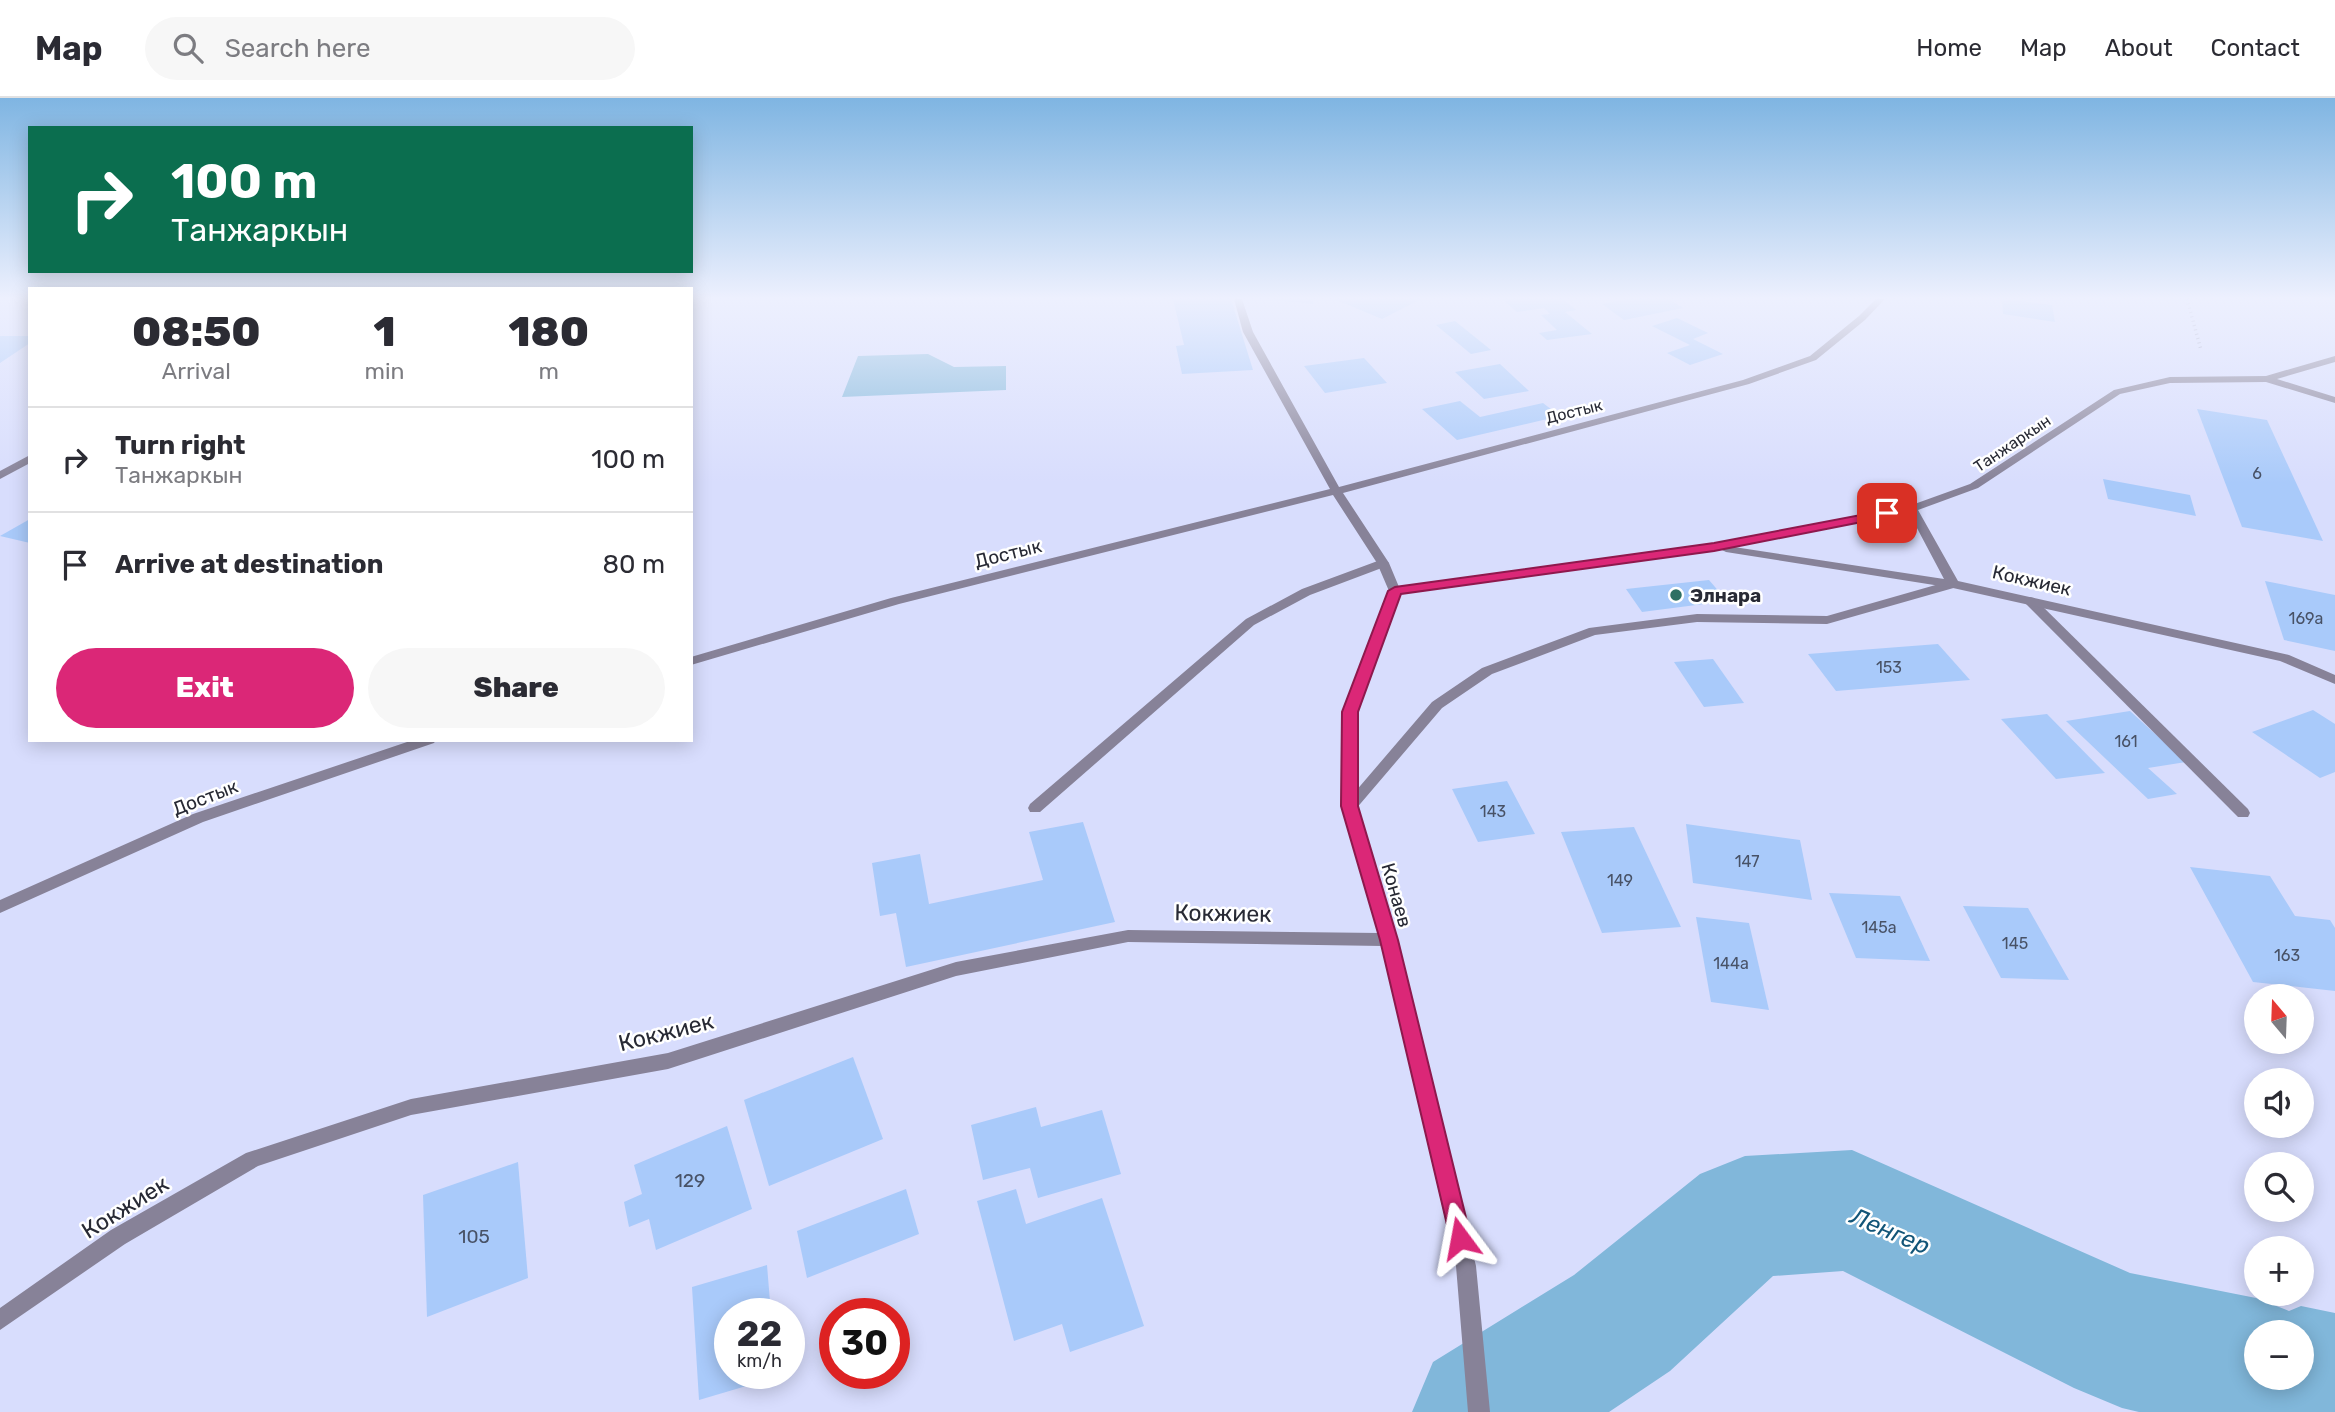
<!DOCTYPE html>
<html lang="en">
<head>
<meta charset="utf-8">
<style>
  :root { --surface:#fff; --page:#f7f7f7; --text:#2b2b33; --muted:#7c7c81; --line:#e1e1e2; --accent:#db2777 }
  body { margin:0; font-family:Rubik,sans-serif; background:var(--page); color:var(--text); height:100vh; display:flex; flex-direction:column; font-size:26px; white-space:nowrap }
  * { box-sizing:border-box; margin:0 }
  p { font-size:23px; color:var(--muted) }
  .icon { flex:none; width:38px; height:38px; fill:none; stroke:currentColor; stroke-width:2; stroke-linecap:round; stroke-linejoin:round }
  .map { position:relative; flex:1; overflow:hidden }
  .drawer { position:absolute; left:28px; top:189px; width:665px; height:455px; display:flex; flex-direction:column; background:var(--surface); border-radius:0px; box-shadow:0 4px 18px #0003 }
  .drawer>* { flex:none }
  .hud { position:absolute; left:28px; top:28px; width:665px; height:147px; border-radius:0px; box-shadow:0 4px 18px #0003; background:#0b6e4f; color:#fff; overflow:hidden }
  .needle { width:46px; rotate:341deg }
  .buttons { position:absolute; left:2244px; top:886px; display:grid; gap:14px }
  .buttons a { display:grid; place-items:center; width:70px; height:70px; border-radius:50%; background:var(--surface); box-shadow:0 4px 18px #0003; font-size:35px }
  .speed { position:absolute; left:714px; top:1200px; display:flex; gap:14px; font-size:35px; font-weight:700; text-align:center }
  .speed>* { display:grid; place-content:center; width:91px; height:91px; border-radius:50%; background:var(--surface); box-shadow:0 4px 18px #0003; line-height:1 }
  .speed small { font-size:18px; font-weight:400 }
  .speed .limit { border:10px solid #d22; background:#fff; color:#111 }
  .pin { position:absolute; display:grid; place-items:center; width:60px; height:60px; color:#fff; margin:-30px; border-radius:14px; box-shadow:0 4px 10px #0006 }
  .me { position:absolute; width:77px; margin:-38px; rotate:347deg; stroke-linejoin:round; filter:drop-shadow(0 0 5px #0008) }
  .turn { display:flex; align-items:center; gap:24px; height:147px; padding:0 28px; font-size:32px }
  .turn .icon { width:91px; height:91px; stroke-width:2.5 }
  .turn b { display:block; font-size:49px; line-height:60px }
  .eta { display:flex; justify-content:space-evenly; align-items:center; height:119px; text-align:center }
  .eta b { font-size:42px; font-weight:800; line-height:49px }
  .button { display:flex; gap:14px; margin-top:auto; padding:14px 28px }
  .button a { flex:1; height:80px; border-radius:42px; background:var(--accent); color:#fff; font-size:28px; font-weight:800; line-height:80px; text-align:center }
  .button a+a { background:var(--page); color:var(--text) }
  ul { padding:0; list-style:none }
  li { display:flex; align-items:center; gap:21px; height:105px; padding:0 28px; border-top:2px solid var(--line) }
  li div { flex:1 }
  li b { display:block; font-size:26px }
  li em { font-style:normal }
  header { display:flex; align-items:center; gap:42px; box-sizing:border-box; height:98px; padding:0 35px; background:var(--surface); border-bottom:2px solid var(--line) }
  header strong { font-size:33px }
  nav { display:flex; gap:38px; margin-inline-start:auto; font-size:24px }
  .search { width:490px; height:63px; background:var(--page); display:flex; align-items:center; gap:18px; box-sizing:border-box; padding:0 24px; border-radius:38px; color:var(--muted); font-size:26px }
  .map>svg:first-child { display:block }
</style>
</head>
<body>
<header>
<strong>Map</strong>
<div class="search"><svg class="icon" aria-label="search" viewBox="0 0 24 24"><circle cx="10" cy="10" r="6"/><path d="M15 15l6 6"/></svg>Search here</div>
<nav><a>Home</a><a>Map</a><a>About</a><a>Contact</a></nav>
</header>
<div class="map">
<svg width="2335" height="1314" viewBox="0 0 2335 1314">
  <rect width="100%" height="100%" fill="#d8ddfd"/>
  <polygon fill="#81b7da" points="928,256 954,269 1006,268 1006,292 842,299 858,258"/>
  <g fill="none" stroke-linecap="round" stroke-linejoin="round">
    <path fill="#81b7da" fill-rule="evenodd" d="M1852 1052 2130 1175 2256 1200 2289 1213 2301 1208 2335 1215V1314H2139L2122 1310 2074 1290 1843 1173 1773 1178 1670 1273 1609 1314H1412L1433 1264 1574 1177 1700 1076 1745 1058ZM2256 1234H2301V1279H2256Z"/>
  </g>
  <g fill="#a9cafa">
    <polygon points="1173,201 1231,201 1253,272 1182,276 1176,248 1184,247"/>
    <polygon points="1267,201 1313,201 1313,206"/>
    <polygon points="1334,201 1421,201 1382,221"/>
    <polygon points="1502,201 1563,201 1576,212 1565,214 1592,236 1547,242 1539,235 1557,232 1541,217 1550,216 1544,210 1517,214"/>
    <polygon points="1625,201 1669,201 1683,210 1624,222 1602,206"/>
    <polygon points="2002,201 2052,207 2055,224 2003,216"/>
    <polygon points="1677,220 1708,235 1693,241 1723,256 1690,267 1667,255 1690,247 1652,228"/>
    <polygon points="1455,223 1491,252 1471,256 1436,227"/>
    <polygon points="0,238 30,238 30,245 0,265"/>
    <polygon points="1364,260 1387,285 1325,295 1304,268"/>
    <polygon points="1500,266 1529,293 1484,301 1455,274"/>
    <polygon points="1460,303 1480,319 1543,305 1560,318 1457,342 1422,311"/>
    <polygon points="2197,311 2267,322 2323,443 2242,429"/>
    <polygon points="2103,381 2190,397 2196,418 2108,401"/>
    <polygon points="30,421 30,445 0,438"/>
    <polygon points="1709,482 1727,503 1642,514 1626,491"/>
    <polygon points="2265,483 2335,497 2335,553 2284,542"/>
    <polygon points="1938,546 1970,582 1836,593 1808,556"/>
    <polygon points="1713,561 1744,605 1704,609 1674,564"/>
    <polygon points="2313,612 2335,626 2335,674 2320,680 2252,634"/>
    <polygon points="2130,613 2186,664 2148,670 2177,696 2148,701 2066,623"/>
    <polygon points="2047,616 2105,675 2056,681 2001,621"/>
    <polygon points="1507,683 1535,736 1478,744 1452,691"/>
    <polygon points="1083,724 1115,824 906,869 896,815 880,818 872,765 920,756 929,806 1043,782 1029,734"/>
    <polygon points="1686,726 1800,742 1812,802 1693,785"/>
    <polygon points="1634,729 1681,829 1602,835 1561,734"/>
    <polygon points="2190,769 2270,778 2295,818 2330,822 2335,830 2335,893 2253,884"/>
    <polygon points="1829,795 1900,798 1930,863 1856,860"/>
    <polygon points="1963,808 2028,810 2069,882 2001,880"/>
    <polygon points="1696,819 1749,825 1769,912 1711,904"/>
    <polygon points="853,959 883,1041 769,1088 744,1002"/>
    <polygon points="1036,1009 1041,1029 1102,1012 1121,1076 1038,1100 1030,1070 983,1082 971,1027"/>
    <polygon points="727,1028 752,1111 656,1152 649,1121 629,1129 624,1104 642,1096 634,1067"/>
    <polygon points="518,1064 528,1180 427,1219 423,1097"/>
    <polygon points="906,1091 919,1136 807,1180 797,1133"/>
    <polygon points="1016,1091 1026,1126 1102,1100 1144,1228 1070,1254 1062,1226 1014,1243 977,1103"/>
    <polygon points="767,1167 771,1216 730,1216 730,1276 777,1276 777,1279 699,1302 692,1189"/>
  </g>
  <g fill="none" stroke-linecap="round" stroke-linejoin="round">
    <polyline stroke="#9ea2bc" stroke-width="3.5" stroke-dasharray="1 3.5" stroke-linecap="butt" points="2187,201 2201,252"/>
    <g fill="#878298" fill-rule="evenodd">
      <polygon points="1383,461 1389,465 1387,468 1310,497 1254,527 1040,714 1030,714 1028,710 1030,706 1246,521 1302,491"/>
      <polygon points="1953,482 1959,486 1957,489 1827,526 1697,524 1595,537 1492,576 1442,610 1355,712 1345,712 1343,708 1432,604 1482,570 1589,530 1697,516 1827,518"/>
      <polygon points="2030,499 2034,500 2248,711 2250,715 2248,719 2238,719 2026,506 2024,503"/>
    </g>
    <g fill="#878298" fill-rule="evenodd">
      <path d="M1234 201H1242L1253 234 1339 389 1743 282 1810 258 1859 218 1876 201H1885L1865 222 1816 262 1749 286 1343 395 1389 465 1399 489 1714 446 1909 408 1970 386 2114 292 2170 279 2266 278 2335 258V264L2277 281 2335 299V305L2266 284 2170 285 2120 296 1978 390 1918 412 1958 483 2289 557 2335 577V586L2280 563 1953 490 1726 454 1720 451 1400 496 1357 614V708L1397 842 1476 1168 1490 1314H1468L1456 1168 1382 848 1128 844 956 878 668 971 411 1017 258 1068 125 1146 0 1232V1210L111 1132 246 1055 411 1001 668 955 956 864 1128 832 1379 835 1343 708V614L1389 493 1377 465 1333 397 899 506 691 567V559L891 500 1330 391 1243 234ZM1909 415 1944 481 1734 449Z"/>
      <polygon points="30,357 30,365 0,381 0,373"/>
      <polygon points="413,642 436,642 434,645 203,724 0,815 0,802 193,716"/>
    </g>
  </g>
  <linearGradient id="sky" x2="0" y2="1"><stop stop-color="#7fb5e2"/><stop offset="0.52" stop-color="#edf0fe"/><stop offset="1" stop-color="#edf0fe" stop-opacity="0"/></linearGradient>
  <rect width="2335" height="385" fill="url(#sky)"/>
  <polygon fill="#db2777" stroke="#8e194d" stroke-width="2" points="1887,412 1894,415 1892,418 1714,453 1401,496 1358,614 1358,708 1398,842 1471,1140 1468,1148 1460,1151 1452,1148 1380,842 1341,708 1342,614 1388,493 1395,489 1714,445"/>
  <circle fill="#2d7063" stroke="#fff" stroke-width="2.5" cx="1676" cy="497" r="7"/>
  <g text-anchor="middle" stroke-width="5" stroke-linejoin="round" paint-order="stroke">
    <g font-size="16" fill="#282a35" stroke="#fff">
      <text transform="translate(1574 313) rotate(-14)" y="6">Достык</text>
      <text transform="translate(2012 345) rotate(-34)" y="6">Танжаркын</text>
    </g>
    <g font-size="16" fill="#485266">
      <text x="2257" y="381">6</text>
      <text x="2306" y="526">169а</text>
      <text x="1889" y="575">153</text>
      <text x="2126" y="649">161</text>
      <text x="1493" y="719">143</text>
      <text x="1747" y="769">147</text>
      <text x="1620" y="788">149</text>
      <text x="1879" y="835">145а</text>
      <text x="2015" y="851">145</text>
      <text x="2287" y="863">163</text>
      <text x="1731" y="871">144а</text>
    </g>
    <g font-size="19" fill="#282a35" stroke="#fff">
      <text transform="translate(1008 455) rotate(-14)" y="7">Достык</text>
      <text transform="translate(2032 482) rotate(13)" y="7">Кокжиек</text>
      <text transform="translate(205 699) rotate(-21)" y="7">Достык</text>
      <text transform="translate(1397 797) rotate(74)" y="7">Конаев</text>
    </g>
    <g font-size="19" font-weight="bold" fill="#282a35" stroke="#fff" text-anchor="start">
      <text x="1690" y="504">Элнара</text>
    </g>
    <g font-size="19" fill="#485266">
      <text x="690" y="1089">129</text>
      <text x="474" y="1145">105</text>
    </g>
    <g font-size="23" fill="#282a35" stroke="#fff">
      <text transform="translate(1223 815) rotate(1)" y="8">Кокжиек</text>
      <text transform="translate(666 934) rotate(-14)" y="8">Кокжиек</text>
      <text transform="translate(125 1109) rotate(-32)" y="8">Кокжиек</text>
    </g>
    <g font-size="24" font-style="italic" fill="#125578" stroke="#fff">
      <text transform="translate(1890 1133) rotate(23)" y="8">Ленгер</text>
    </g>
  </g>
</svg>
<div class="buttons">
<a><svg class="needle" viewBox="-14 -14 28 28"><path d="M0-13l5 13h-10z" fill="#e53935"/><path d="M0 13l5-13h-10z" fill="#7c7c81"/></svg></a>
<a><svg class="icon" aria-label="sound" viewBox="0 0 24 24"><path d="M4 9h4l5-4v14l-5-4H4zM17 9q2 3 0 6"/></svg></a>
<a><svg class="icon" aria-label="search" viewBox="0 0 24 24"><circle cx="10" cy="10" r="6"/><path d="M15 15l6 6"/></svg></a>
<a>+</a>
<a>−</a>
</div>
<div class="speed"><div>22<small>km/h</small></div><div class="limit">30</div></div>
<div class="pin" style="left:1887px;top:415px;background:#d93025"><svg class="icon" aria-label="arrive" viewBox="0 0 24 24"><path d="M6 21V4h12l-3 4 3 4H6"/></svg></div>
<svg class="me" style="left:1460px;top:1140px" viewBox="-20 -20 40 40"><path d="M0-17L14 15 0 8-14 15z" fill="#db2777" stroke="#fff" stroke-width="4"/></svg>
<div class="hud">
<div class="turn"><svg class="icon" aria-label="right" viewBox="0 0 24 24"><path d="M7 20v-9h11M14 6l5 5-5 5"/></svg><div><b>100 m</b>Танжаркын</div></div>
</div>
<section class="drawer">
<div class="eta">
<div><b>08:50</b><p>Arrival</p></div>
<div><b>1</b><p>min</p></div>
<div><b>180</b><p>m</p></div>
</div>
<ul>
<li><svg class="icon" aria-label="right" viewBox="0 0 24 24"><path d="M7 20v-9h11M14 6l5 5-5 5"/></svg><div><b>Turn right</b><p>Танжаркын</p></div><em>100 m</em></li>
<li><svg class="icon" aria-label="arrive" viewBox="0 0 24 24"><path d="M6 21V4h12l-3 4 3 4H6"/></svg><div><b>Arrive at destination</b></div><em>80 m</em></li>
</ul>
<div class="button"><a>Exit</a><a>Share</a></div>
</section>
</div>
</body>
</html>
